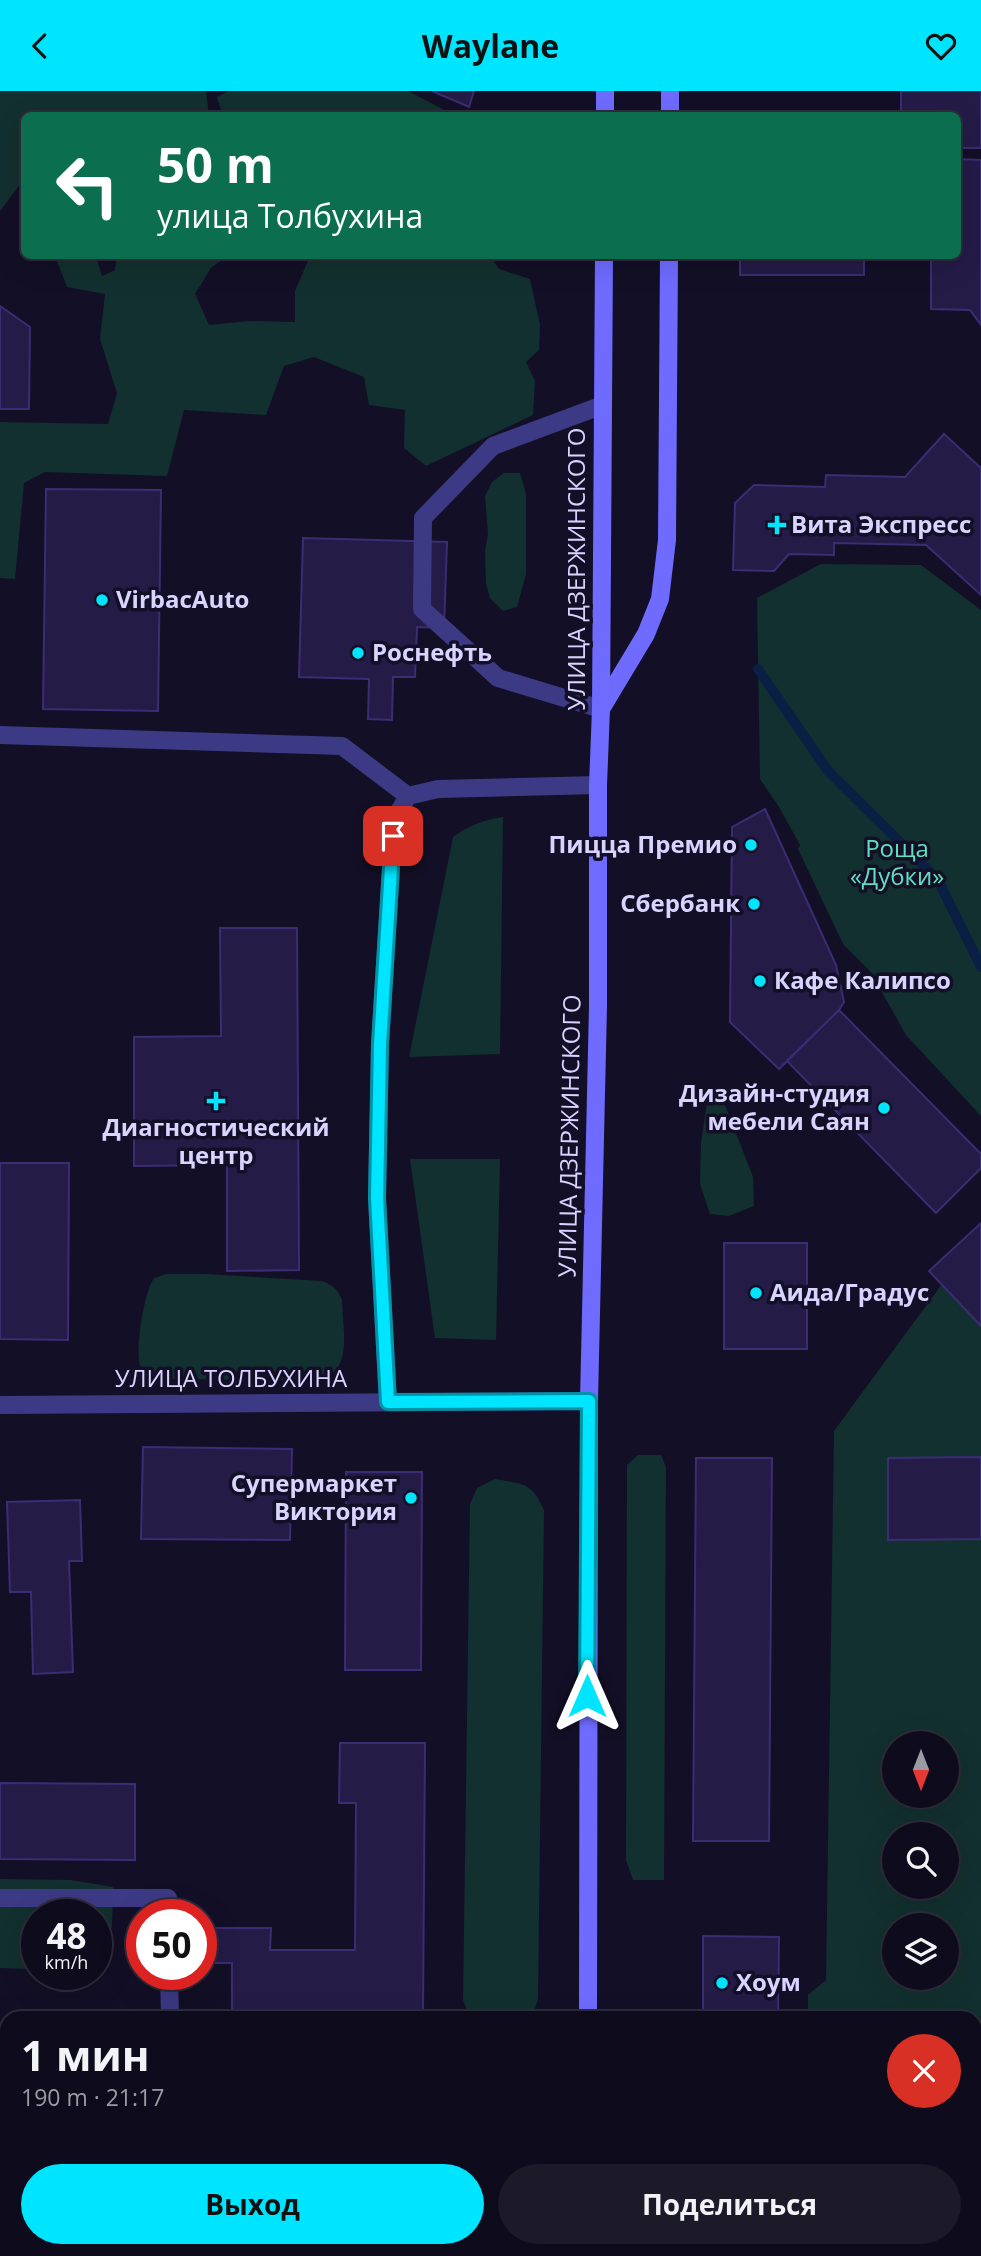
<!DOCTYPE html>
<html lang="ru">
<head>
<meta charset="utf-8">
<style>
  :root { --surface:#0e0b1c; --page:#1c1929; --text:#f1f3f6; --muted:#9b9ba3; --line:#2e2b3b; --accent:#00e5ff }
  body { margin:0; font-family:"Open Sans",sans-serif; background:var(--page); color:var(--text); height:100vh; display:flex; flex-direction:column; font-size:26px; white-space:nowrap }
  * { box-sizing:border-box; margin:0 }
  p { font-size:23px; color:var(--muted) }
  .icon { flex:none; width:38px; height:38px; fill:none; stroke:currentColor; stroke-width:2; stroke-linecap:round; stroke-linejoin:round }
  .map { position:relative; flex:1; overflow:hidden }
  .details { position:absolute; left:0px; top:1920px; width:982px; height:247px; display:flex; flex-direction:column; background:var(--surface); border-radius:21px 21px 0 0; box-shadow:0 7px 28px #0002,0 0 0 2px var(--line) }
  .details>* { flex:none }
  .hud { position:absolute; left:21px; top:21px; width:940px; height:147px; border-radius:10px; box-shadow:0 7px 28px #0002,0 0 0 2px var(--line); background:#0b6e4f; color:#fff; overflow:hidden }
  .needle { width:46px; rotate:180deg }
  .tools { position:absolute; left:882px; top:1640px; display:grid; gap:14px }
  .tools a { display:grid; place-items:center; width:77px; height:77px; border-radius:50%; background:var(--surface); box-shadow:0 7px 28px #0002,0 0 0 2px var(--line); font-size:35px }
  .speed { position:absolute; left:21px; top:1808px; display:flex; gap:14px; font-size:35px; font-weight:700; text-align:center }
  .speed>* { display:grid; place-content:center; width:91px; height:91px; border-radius:50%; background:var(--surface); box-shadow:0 7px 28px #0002,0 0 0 2px var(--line); line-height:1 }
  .speed small { font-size:18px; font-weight:400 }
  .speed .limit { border:10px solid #d22; background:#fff; color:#111 }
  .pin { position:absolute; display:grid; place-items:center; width:60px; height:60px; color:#fff; margin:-30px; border-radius:14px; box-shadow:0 4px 10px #0006 }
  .me { position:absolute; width:77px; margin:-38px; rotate:0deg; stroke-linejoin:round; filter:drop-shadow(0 0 5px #0008) }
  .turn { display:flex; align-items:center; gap:24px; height:147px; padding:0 21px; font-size:32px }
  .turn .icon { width:91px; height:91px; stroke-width:2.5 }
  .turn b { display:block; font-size:49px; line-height:60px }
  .round { display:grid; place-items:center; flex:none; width:74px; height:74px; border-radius:37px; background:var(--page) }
  .summary { display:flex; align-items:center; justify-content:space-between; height:119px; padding:0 21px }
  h1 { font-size:42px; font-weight:700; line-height:52px }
  .action { display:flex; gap:14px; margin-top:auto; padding:14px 21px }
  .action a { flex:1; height:80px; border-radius:42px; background:var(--accent); color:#111; font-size:28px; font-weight:700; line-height:80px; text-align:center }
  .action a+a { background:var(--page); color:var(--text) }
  header { display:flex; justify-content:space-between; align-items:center; height:91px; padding:0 21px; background:var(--accent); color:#111; font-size:32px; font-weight:700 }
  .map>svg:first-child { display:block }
</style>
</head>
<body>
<header><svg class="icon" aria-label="back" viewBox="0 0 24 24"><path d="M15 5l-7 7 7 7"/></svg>Waylane<svg class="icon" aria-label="heart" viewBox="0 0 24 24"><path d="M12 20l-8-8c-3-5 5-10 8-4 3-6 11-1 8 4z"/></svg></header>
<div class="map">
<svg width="981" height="2165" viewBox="0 0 981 2165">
  <rect width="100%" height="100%" fill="#130f26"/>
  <g fill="#12302f" fill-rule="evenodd">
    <polygon points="0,0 206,0 209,24 24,24 24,88 0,120"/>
    <polygon points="229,0 408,0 454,24 241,24 221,19 217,6"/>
    <polygon points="55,165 96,165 102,185 115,179 117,165 227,165 211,177 195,203 209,234 249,230 295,231 295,200 310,165 490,165 499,178 530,188 540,234 539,259 526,271 535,290 533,324 426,375 404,357 405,319 369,314 364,286 314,266 284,275 266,324 184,319 167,385 45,381 24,392 15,488 0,487 0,331 108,333 117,302 100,248 105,203 67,196"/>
    <polygon points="504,382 520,382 526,403 526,483 517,516 503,520 490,507 486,493 485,460 488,443 485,405 492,391"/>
    <polygon points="821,473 921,474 981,519 981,1025 906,944 870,880 843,853 798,758 800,754 779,716 760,688 757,507"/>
    <path d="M503 726 500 963 409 966 453 746C470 734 483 729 503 726Z"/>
    <polygon points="707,1012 725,1014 753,1086 754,1115 729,1125 710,1123 700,1093 701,1052"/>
    <polygon points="410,1068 500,1068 496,1249 435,1247"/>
    <path d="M981 1140V2165H802L803 2160H975V1927H808V1904L826 1889 834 1340ZM894 1652H947V1704H894ZM894 1743H947V1796H894ZM894 1834H947V1886H894Z"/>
    <path d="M166 1183H206L322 1190C332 1194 338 1198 342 1209 342 1229 351 1269 332 1283 326 1288 318 1288 310 1289L157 1288C150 1284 143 1282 140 1274 135 1258 144 1201 154 1187Z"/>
    <polygon points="638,1364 661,1364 666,1376 664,1789 633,1789 626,1769 627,1374"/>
    <path d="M495 1388C523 1393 532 1391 544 1419L538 1908 532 1927H470L463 1909 470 1413 477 1397Z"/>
    <polygon points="0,1788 71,1789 113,1796 112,1837 96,1840 96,1824 37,1824 37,1875 27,1878 0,1877"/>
  </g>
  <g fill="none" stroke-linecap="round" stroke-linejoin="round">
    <polyline stroke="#0a1f44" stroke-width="10" points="758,578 828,680 938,789 981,876"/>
  </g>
  <g fill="#241b47" stroke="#3b2d73" stroke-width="2">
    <polygon points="432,0 474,0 469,16"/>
    <polygon points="901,0 981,0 981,57 957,57 957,24 901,24"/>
    <polygon points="957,68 981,69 981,234 970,219 931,218 931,164 957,164"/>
    <rect x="740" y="164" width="124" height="20"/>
    <polygon points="0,215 30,236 29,318 0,318"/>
    <polygon points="944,343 981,377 981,504 926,454 834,452 834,464 789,463 774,480 733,479 735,412 754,394 825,396 826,384 905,386"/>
    <polygon points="46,398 161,399 158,620 43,618"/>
    <polygon points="303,447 447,451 444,537 417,536 415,586 393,586 392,629 368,628 369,588 299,586"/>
    <polygon points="765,718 836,874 844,911 839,919 779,978 730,931 732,736"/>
    <polygon points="220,837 297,837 299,1179 227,1180 227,1074 134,1075 134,946 221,945"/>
    <polygon points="839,919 981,1063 981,1077 936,1122 787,970"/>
    <polygon points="0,1072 69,1072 68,1249 0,1248"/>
    <polygon points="981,1132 981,1235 929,1180"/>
    <rect x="724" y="1152" width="83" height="106"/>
    <polygon points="143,1356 292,1358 290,1449 141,1448"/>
    <polygon points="981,1366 981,1448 888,1449 888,1367"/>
    <polygon points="696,1367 772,1367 769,1750 693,1750"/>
    <polygon points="346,1381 422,1381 421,1579 345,1579"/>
    <polygon points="80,1409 82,1470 69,1470 73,1581 33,1583 31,1501 10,1501 7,1411"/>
    <polygon points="340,1652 425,1652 423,1922 232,1921 232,1872 214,1872 214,1837 271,1837 270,1859 355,1859 356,1712 339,1712"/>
    <polygon points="0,1692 135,1693 135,1769 0,1768"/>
    <polygon points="703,1845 779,1846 778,1927 703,1927"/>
    <rect x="0" y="1991" width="7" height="76"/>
    <rect x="349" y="2160" width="75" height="5"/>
    <rect x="701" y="2160" width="76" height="5"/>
  </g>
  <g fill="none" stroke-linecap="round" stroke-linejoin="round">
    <g stroke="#3d3a85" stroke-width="18">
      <polyline points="601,618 498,587 422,518 423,427 493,355 603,314"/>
      <polyline points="0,644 342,655 408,705"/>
      <polyline points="388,1311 377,1107 380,953 393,745 398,722 408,705 438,698 598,694"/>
    </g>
    <g stroke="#3d3a85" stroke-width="18">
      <polyline points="0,1314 589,1310"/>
      <polyline points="0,1807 168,1807 168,1824"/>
      <polyline points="169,1883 170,1927"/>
      <polyline points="0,2103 7,2103"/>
    </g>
    <g stroke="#6f6bff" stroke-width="18">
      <polyline points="605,24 605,0"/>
      <polyline points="670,24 670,0"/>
      <polyline points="601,618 646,543 660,508 667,449 669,164"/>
      <polyline points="588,1927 589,1310 598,915 598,694 601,618 604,164"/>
      <polyline points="589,2160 589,2165"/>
    </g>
  </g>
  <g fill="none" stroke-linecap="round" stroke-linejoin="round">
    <g stroke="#0095a6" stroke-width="18">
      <polyline id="route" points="393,745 380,953 377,1107 388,1311 589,1310 587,1605"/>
    </g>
    <use href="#route" stroke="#00e5ff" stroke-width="12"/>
  </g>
  <g fill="#00e5ff" stroke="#130f26" stroke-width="2.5">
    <path d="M773.5 423.5h7v7h7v7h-7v7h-7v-7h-7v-7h7z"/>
    <circle cx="102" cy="509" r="7"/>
    <circle cx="358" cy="562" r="7"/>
    <circle cx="751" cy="754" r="7"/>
    <circle cx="754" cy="813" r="7"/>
    <circle cx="760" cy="890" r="7"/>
    <path d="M212.5 999.5h7v7h7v7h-7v7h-7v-7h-7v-7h7z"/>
    <circle cx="884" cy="1017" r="7"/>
    <circle cx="756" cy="1202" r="7"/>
    <circle cx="411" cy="1407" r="7"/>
    <circle cx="722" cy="1892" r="7"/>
  </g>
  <g text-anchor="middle" stroke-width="7" stroke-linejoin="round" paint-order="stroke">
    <g font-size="24" font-weight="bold" fill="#d9d4ff" stroke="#130f26" text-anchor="start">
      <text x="791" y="442">Вита Экспресс</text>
      <text x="116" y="517">VirbacAuto</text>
      <text x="372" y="570">Роснефть</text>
      <text x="737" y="762" text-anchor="end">Пицца Премио</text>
      <text x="740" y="821" text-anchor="end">Сбербанк</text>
      <text x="774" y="898">Кафе Калипсо</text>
      <text x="870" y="1011" text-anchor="end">Дизайн-студия<tspan x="870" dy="28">мебели Саян</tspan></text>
      <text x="216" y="1045" text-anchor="middle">Диагностический<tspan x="216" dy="28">центр</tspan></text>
      <text x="770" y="1210">Аида/Градус</text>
      <text x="397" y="1401" text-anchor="end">Супермаркет<tspan x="397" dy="28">Виктория</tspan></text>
      <text x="736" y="1900">Хоум</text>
    </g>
    <g font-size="24" fill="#d9d4ff" stroke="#130f26">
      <text transform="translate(577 478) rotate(-90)" y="8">УЛИЦА ДЗЕРЖИНСКОГО</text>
      <text transform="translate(570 1045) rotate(-89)" y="8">УЛИЦА ДЗЕРЖИНСКОГО</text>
      <text x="231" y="1296">УЛИЦА ТОЛБУХИНА</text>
    </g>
    <g font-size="24" fill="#5fe0c0" stroke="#130f26">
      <text x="897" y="766">Роща<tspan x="897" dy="28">«Дубки»</tspan></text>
    </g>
  </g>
</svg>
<div class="tools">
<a><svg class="needle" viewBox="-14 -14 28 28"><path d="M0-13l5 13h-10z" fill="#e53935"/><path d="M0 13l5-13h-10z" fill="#9b9ba3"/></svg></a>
<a><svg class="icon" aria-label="search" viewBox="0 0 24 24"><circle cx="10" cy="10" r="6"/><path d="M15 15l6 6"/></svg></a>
<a><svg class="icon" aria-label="layers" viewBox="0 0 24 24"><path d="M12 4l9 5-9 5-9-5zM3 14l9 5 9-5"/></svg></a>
</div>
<div class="speed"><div>48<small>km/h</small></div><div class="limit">50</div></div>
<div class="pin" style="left:393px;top:745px;background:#d93025"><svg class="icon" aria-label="arrive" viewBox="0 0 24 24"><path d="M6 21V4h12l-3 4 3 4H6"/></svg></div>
<svg class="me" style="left:587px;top:1605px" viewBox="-20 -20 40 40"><path d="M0-17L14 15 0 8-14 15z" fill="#00e5ff" stroke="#fff" stroke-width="4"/></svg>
<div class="hud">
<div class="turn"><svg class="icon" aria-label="left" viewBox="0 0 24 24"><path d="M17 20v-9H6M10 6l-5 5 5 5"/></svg><div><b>50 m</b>улица Толбухина</div></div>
</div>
<section class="details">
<div class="summary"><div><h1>1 мин</h1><p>190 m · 21:17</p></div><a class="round" style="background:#d93025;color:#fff"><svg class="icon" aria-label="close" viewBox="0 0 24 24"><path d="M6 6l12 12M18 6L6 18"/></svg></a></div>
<div class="action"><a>Выход</a><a>Поделиться</a></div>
</section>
</div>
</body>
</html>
